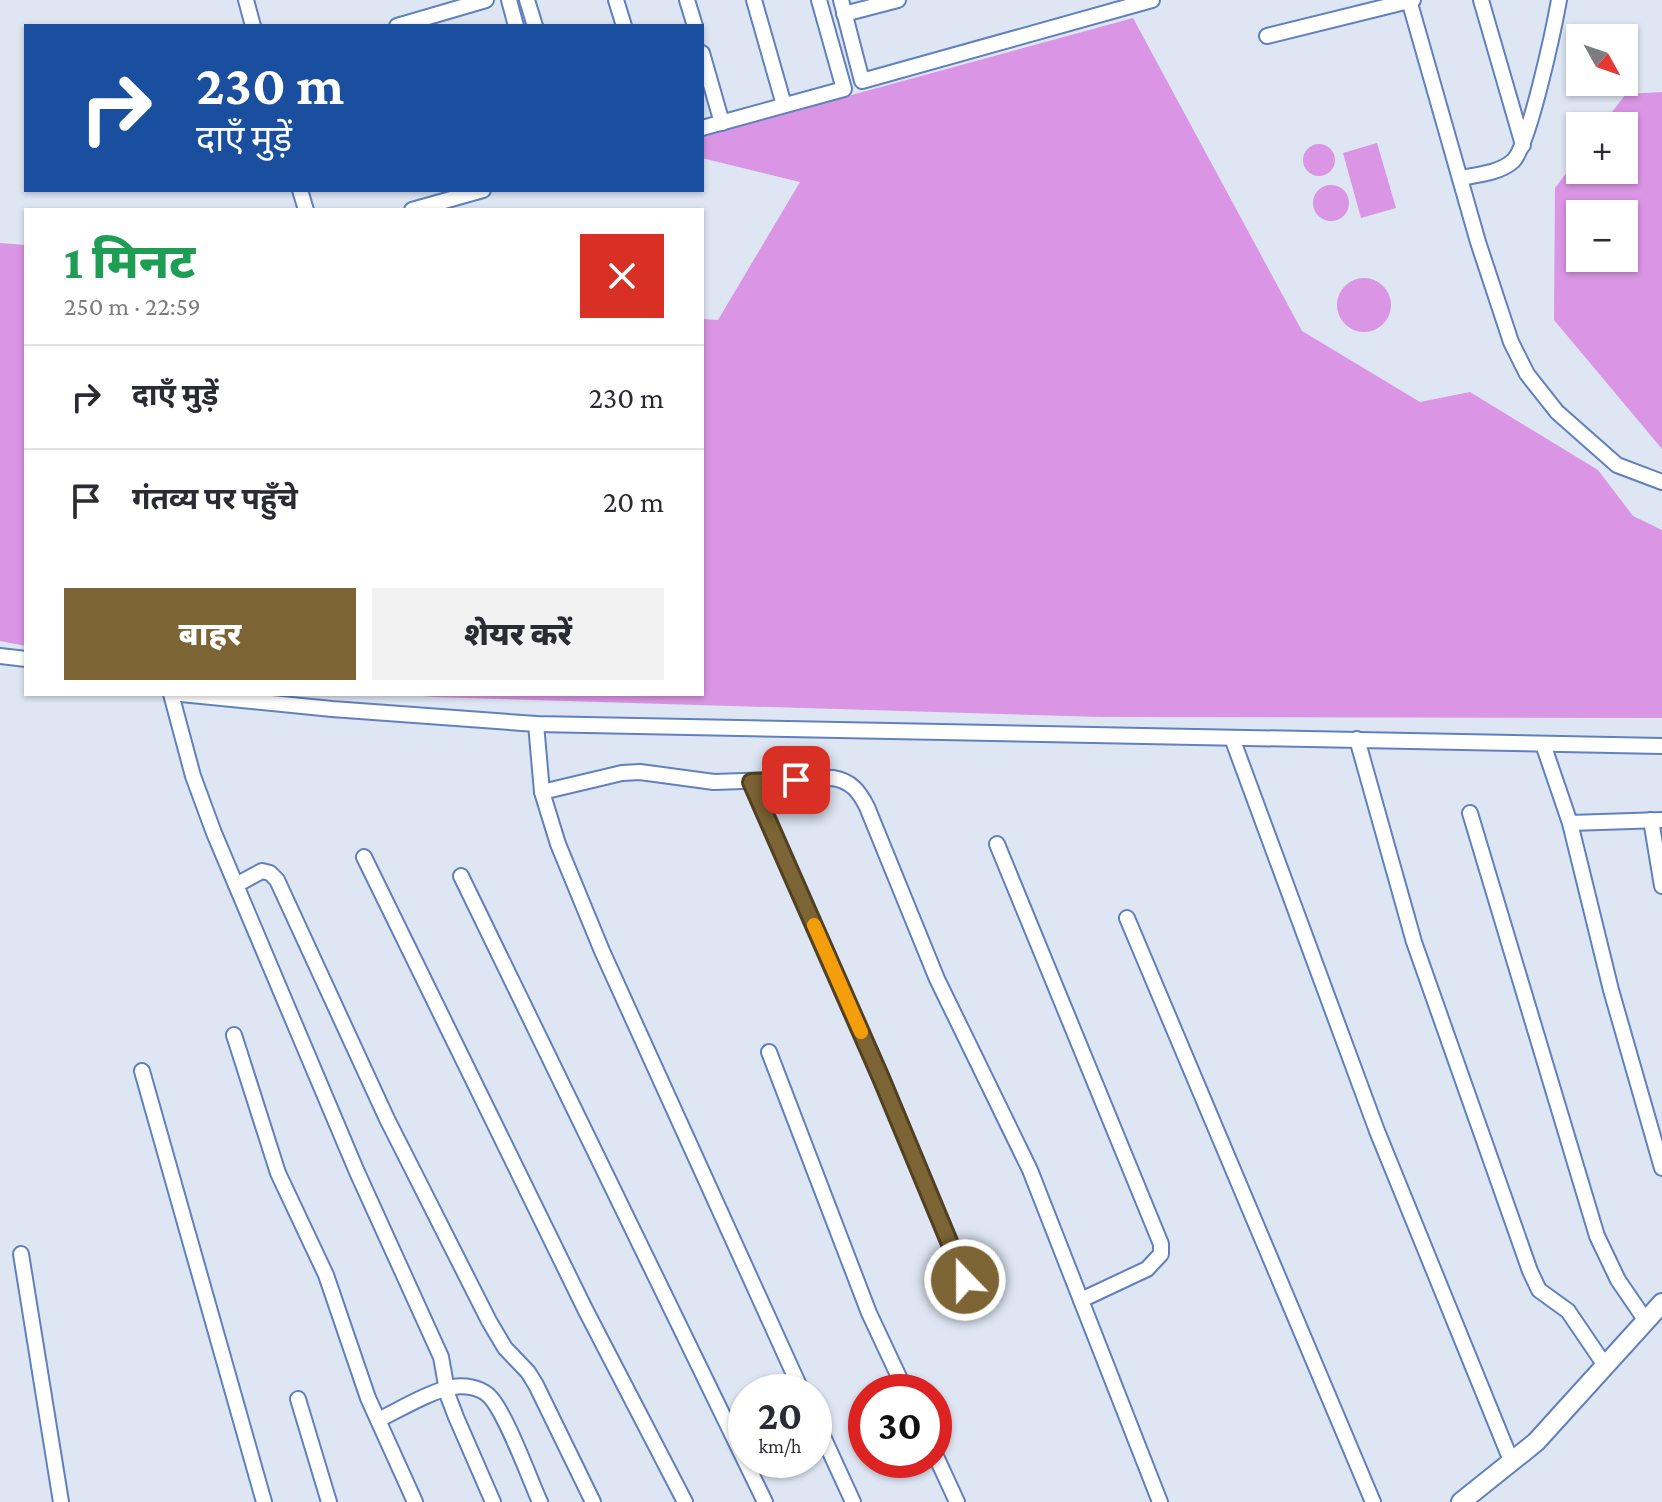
<!DOCTYPE html>
<html lang="hi">
<head>
<meta charset="utf-8">
<style>
  :root { --surface:#fff; --page:#f2f2f3; --text:#2b2b33; --muted:#7c7c81; --line:#e1e1e2; --accent:#7d6435 }
  body { margin:0; font-family:"Crimson Pro","Noto Sans Devanagari",serif; background:var(--page); color:var(--text); height:100vh; display:flex; flex-direction:column; font-size:30px; white-space:nowrap }
  * { box-sizing:border-box; margin:0 }
  p { font-size:26px; color:var(--muted) }
  .icon { flex:none; width:44px; height:44px; fill:none; stroke:currentColor; stroke-width:2; stroke-linecap:round; stroke-linejoin:round }
  .map { position:relative; flex:1; overflow:hidden }
  .details { position:absolute; left:24px; top:208px; width:680px; height:488px; display:flex; flex-direction:column; background:var(--surface); border-radius:0px; box-shadow:0 2px 6px #0004 }
  .details>* { flex:none }
  .banner { position:absolute; left:24px; top:24px; width:680px; height:168px; border-radius:0px; box-shadow:0 2px 6px #0004; background:#1a4fa0; color:#fff; overflow:hidden }
  .needle { width:52px; rotate:130deg }
  .fabs { position:absolute; left:1566px; top:24px; display:grid; gap:16px }
  .fabs a { display:grid; place-items:center; width:72px; height:72px; border-radius:0px; background:var(--surface); box-shadow:0 2px 6px #0004; font-size:40px }
  .speed { position:absolute; left:728px; top:1374px; display:flex; gap:16px; font-size:40px; font-weight:700; text-align:center }
  .speed>* { display:grid; place-content:center; width:104px; height:104px; border-radius:50%; background:var(--surface); box-shadow:0 2px 6px #0004; line-height:1 }
  .speed small { font-size:20px; font-weight:400 }
  .speed .limit { border:12px solid #d22; background:#fff; color:#111 }
  .pin { position:absolute; display:grid; place-items:center; width:68px; height:68px; color:#fff; margin:-34px; border-radius:16px; box-shadow:0 4px 12px #0006 }
  .me { position:absolute; width:88px; margin:-44px; rotate:338deg; stroke-linejoin:round; filter:drop-shadow(0 0 6px #0008) }
  .turn { display:flex; align-items:center; gap:28px; height:168px; padding:0 40px; font-size:36px }
  .turn .icon { width:104px; height:104px; stroke-width:2.5 }
  .turn b { display:block; font-size:56px; line-height:68px }
  .round { display:grid; place-items:center; flex:none; width:84px; height:84px; border-radius:0px; background:var(--page) }
  .overview { display:flex; align-items:center; justify-content:space-between; height:136px; padding:0 40px }
  h1 { font-size:48px; font-weight:800; line-height:60px; color:#1e9e55 }
  .action { display:flex; gap:16px; margin-top:auto; padding:16px 40px }
  .action a { flex:1; height:92px; border-radius:0px; background:var(--accent); color:#fff; font-size:32px; font-weight:800; line-height:92px; text-align:center }
  .action a+a { background:var(--page); color:var(--text) }
  ul { padding:0; list-style:none }
  li { display:flex; align-items:center; gap:24px; height:104px; padding:0 40px; border-top:2px solid var(--line) }
  li div { flex:1 }
  li b { display:block; font-size:30px }
  li em { font-style:normal }
  .map>svg:first-child { display:block }
</style>
</head>
<body>
<div class="map">
<svg width="1662" height="1502" viewBox="0 0 1662 1502">
  <rect width="100%" height="100%" fill="#dee6f3"/>
  <g fill="#da95e4" fill-rule="evenodd">
    <polygon points="1133,18 1302,331 1420,402 1470,392 1598,470 1633,516 1662,530 1662,718 1102,717 433,697 403,694 702,694 702,319 718,320 800,182 702,158 702,136"/>
    <path d="M1662 92V449L1554 320 1555 188 1580 155V170H1624V126H1601L1626 94ZM1624 214V258H1580V214Z"/>
    <polygon points="1377,143 1396,208 1361,218 1343,153"/>
    <circle cx="1319" cy="160" r="16"/>
    <circle cx="1331" cy="203" r="18"/>
    <polygon points="0,243 26,245 26,646 0,641"/>
    <circle cx="1364" cy="305" r="27"/>
  </g>
  <g fill="none" stroke-linecap="round" stroke-linejoin="round">
    <g stroke="#6081bd" stroke-width="18">
      <g id="minor">
        <polyline points="246,0 253,26"/>
        <polyline points="509,0 516,26"/>
        <polyline points="527,0 535,26"/>
        <polyline points="616,0 624,26"/>
        <polyline points="687,0 695,26"/>
        <polyline points="754,0 784,105"/>
        <polyline points="841,0 862,81 1152,0"/>
        <polyline points="1409,0 1478,242 1511,342 1527,374 1557,412 1617,465 1662,482"/>
        <polyline points="1481,0 1523,145"/>
        <polyline points="844,14 898,0"/>
        <polyline points="397,26 486,0"/>
        <polyline points="1267,36 1413,0"/>
        <polyline points="702,53 722,123"/>
        <polyline points="702,128 844,89 819,0"/>
        <path d="M1460 178C1476 175 1500 173 1513 161 1529 146 1554 28 1559 0"/>
        <polyline points="300,190 306,210"/>
        <polyline points="412,210 483,190"/>
        <polyline points="0,656 26,659"/>
        <polyline points="171,694 193,776 214,833 357,1172 441,1357 448,1396 456,1417 493,1502"/>
        <polyline points="181,694 332,709 536,724 1662,746"/>
        <polyline points="536,724 542,792 558,844 602,951 802,1392"/>
        <polyline points="1232,738 1377,1131 1512,1463"/>
        <polyline points="1357,739 1414,942 1530,1271 1539,1290 1568,1311 1606,1367"/>
        <polyline points="1543,744 1570,823 1611,990 1662,1168"/>
        <polyline points="751,782 881,1078 965,1280"/>
        <path d="M542 792 622 773 640 772 714 782 833 778C851 781 859 791 867 807L937 979 1030 1170 1160 1502"/>
        <polyline points="1470,813 1597,1236 1618,1280 1646,1321"/>
        <polyline points="1651,820 1662,886"/>
        <polyline points="1570,823 1662,820"/>
        <polyline points="997,844 1161,1244 1161,1254 1147,1269 1081,1300"/>
        <polyline points="364,857 585,1309 685,1502"/>
        <polyline points="461,876 765,1502"/>
        <polyline points="236,885 262,871 270,873 277,880 387,1119 489,1321 505,1348 528,1372 536,1385 593,1502"/>
        <polyline points="1127,918 1373,1502"/>
        <polyline points="234,1035 278,1173 326,1275 368,1398 415,1502"/>
        <polyline points="769,1052 869,1313 906,1392"/>
        <polyline points="142,1071 264,1502"/>
        <polyline points="21,1254 61,1502"/>
        <polyline points="298,1399 329,1502"/>
        <polyline points="814,1417 853,1502"/>
        <path d="M378 1420C399 1410 430 1391 453 1387 464 1385 479 1387 488 1395 504 1408 530 1480 540 1502"/>
        <polyline points="934,1452 957,1502"/>
      </g>
    </g>
    <g stroke="#6081bd" stroke-width="22">
      <polyline id="tertiary" points="1461,1502 1536,1442 1662,1303"/>
    </g>
    <use href="#minor" stroke="#fff" stroke-width="14"/>
    <use href="#tertiary" stroke="#fff" stroke-width="18"/>
  </g>
  <g fill="none" stroke-linecap="round" stroke-linejoin="round">
    <g stroke="#514122" stroke-width="20">
      <polyline id="route" points="796,780 751,782 881,1078 965,1280"/>
    </g>
    <use href="#route" stroke="#7d6435" stroke-width="14"/>
    <polyline stroke="#f59e0b" stroke-width="14" points="814,925 861,1032"/>
  </g>
</svg>
<div class="fabs">
<a><svg class="needle" viewBox="-14 -14 28 28"><path d="M0-13l5 13h-10z" fill="#e53935"/><path d="M0 13l5-13h-10z" fill="#7c7c81"/></svg></a>
<a>+</a>
<a>−</a>
</div>
<div class="speed"><div>20<small>km/h</small></div><div class="limit">30</div></div>
<div class="pin" style="left:796px;top:780px;background:#d93025"><svg class="icon" aria-label="arrive" viewBox="0 0 24 24"><path d="M6 21V4h12l-3 4 3 4H6"/></svg></div>
<svg class="me" style="left:965px;top:1280px" viewBox="-20 -20 40 40"><circle r="17" fill="#7d6435" stroke="#fff" stroke-width="3"/><path d="M0-11L8 9 0 5-8 9z" fill="#fff"/></svg>
<div class="banner">
<div class="turn"><svg class="icon" aria-label="right" viewBox="0 0 24 24"><path d="M7 20v-9h11M14 6l5 5-5 5"/></svg><div><b>230 m</b>दाएँ मुड़ें</div></div>
</div>
<section class="details">
<div class="overview"><div><h1>1 मिनट</h1><p>250 m · 22:59</p></div><a class="round" style="background:#d93025;color:#fff"><svg class="icon" aria-label="close" viewBox="0 0 24 24"><path d="M6 6l12 12M18 6L6 18"/></svg></a></div>
<ul>
<li><svg class="icon" aria-label="right" viewBox="0 0 24 24"><path d="M7 20v-9h11M14 6l5 5-5 5"/></svg><div><b>दाएँ मुड़ें</b></div><em>230 m</em></li>
<li><svg class="icon" aria-label="arrive" viewBox="0 0 24 24"><path d="M6 21V4h12l-3 4 3 4H6"/></svg><div><b>गंतव्य पर पहुँचे</b></div><em>20 m</em></li>
</ul>
<div class="action"><a>बाहर</a><a>शेयर करें</a></div>
</section>
</div>
</body>
</html>
